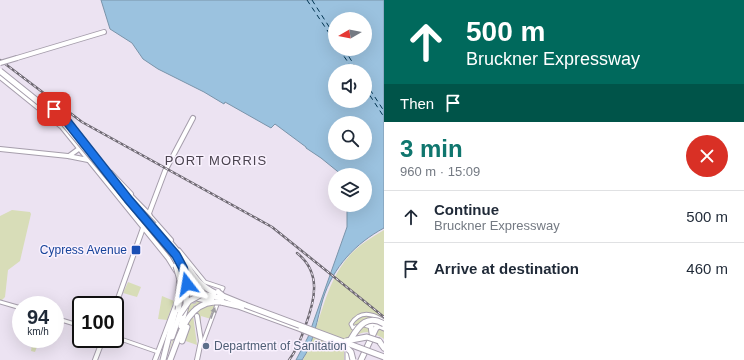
<!DOCTYPE html>
<html lang="en">
<head>
<meta charset="utf-8">
<style>
  :root { --surface:#fff; --page:#f6f6f7; --text:#1f2937; --muted:#747a83; --line:#e0e1e3; --accent:#0f766e }
  body { margin:0; font-family:Helvetica,sans-serif; background:var(--page); color:var(--text); height:100vh; display:flex; flex-direction:column; font-size:15px; white-space:nowrap }
  * { box-sizing:border-box; margin:0 }
  p { font-size:13px; color:var(--muted) }
  .icon { flex:none; width:22px; height:22px; fill:none; stroke:currentColor; stroke-width:2; stroke-linecap:round; stroke-linejoin:round }
  .map { position:relative; flex:1; overflow:hidden }
  .sheet { display:flex; flex-direction:column; background:var(--surface); width:360px }
  .sheet>* { flex:none }
  .hud { background:#00695c; color:#fff; overflow:hidden }
  .needle { width:26px; rotate:261deg }
  .buttons { position:absolute; left:328px; top:12px; display:grid; gap:8px }
  .buttons a { display:grid; place-items:center; width:44px; height:44px; border-radius:50%; background:var(--surface); box-shadow:0 4px 16px #0002; font-size:20px }
  .speed { position:absolute; left:12px; top:296px; display:flex; gap:8px; font-size:20px; font-weight:700; text-align:center }
  .speed>* { display:grid; place-content:center; width:52px; height:52px; border-radius:50%; background:var(--surface); box-shadow:0 4px 16px #0002; line-height:1 }
  .speed small { font-size:10px; font-weight:400 }
  .speed .limit { border:2px solid #111; border-radius:6px; background:#fff; color:#111 }
  .pin { position:absolute; display:grid; place-items:center; width:34px; height:34px; color:#fff; margin:-17px; border-radius:8px; box-shadow:0 2px 6px #0006 }
  .me { position:absolute; width:44px; margin:-22px; rotate:346deg; stroke-linejoin:round; filter:drop-shadow(0 0 3px #0008) }
  .turn { display:flex; align-items:center; gap:14px; height:84px; padding:0 16px; font-size:18px }
  .turn .icon { width:52px; height:52px; stroke-width:2.5 }
  .turn b { display:block; font-size:28px; line-height:34px }
  .then { display:flex; align-items:center; height:38px; padding:0 16px; background:#0003; gap:8px; font-size:15px }
  .round { display:grid; place-items:center; flex:none; width:42px; height:42px; border-radius:21px; background:var(--page) }
  .headline { display:flex; align-items:center; justify-content:space-between; height:68px; padding:0 16px }
  h1 { font-size:24px; font-weight:600; line-height:30px; color:var(--accent) }
  ul { padding:0; list-style:none }
  li { display:flex; align-items:center; gap:12px; height:52px; padding:0 16px; border-top:1px solid var(--line) }
  li div { flex:1 }
  li b { display:block; font-size:15px }
  li em { font-style:normal }
  main { display:flex; flex:1; min-height:0 }
  .map>svg:first-child { display:block }
</style>
</head>
<body>
<main>
<div class="map">
<svg width="384" height="360" viewBox="0 0 384 360">
  <rect width="100%" height="100%" fill="#ece3f2"/>
  <g fill="#d8ddb8">
    <polygon points="12,210 30,212 31,214 20,261 8,270 5,297 2,300 0,300 0,216"/>
    <path d="M384 230V339C365 327 358 332 344 347V360H303C321 326 323 286 349 256 359 245 372 237 384 230Z"/>
    <path d="M187 273 199 285 213 294 199 292 200 296 216 299C199 298 195 299 185 283L191 281Z"/>
    <polygon points="128,282 141,287 137,297 123,293"/>
    <polygon points="182,293 205,303 199,305 179,333 177,332 167,356 182,312 177,310"/>
    <polygon points="162,296 174,301 167,320 158,319"/>
    <polygon points="216,303 211,319 201,316 201,329 199,315 194,315 200,308"/>
    <polygon points="193,315 197,345 183,340 189,322"/>
    <polygon points="80,329 81,336 78,344 72,341 74,334 78,335"/>
    <polygon points="28,339 40,339 35,352 31,351 32,345 27,343"/>
  </g>
  <path fill="#9bc2df" stroke="#7a94aa" fill-rule="evenodd" d="M101 0H384V228C356 243 333 267 323 299 317 319 314 343 302 360H296L308 337 347 227V205H365V175H342L321 158 306 148V147L275 124 271 128 225 102 224 104 204 92 158 69 143 59 132 43 110 29ZM335 19H365V49H335ZM335 71H365V101H335ZM335 123H365V153H335Z"/>
  <g fill="none" stroke-linecap="round" stroke-linejoin="round">
    <g stroke="#013451" stroke-width="1" stroke-dasharray="5 4" stroke-linecap="butt">
      <polyline points="307,0 335,42"/>
      <polyline points="312,0 335,36"/>
      <polyline points="339,49 354,71"/>
      <polyline points="344,49 358,71"/>
      <polyline points="365,82 384,111"/>
      <polyline points="365,88 384,117"/>
    </g>
    <polyline stroke="#c6becb" stroke-width="4" stroke-dasharray="4 2" stroke-linecap="butt" points="190,282 197,316"/>
    <g stroke="#a69eac" stroke-width="5">
      <g id="minor">
        <polyline points="179,250 205,282 223,288 220,294"/>
        <polyline points="0,302 21,308"/>
        <polyline points="55,318 81,326"/>
        <polyline points="367,323 377,325 384,329"/>
        <path d="M358 326 353 328 351 324C360 310 372 313 384 321"/>
        <polyline points="115,337 158,352"/>
        <polyline points="202,345 218,302"/>
      </g>
    </g>
    <g stroke="#a69eac" stroke-width="6">
      <g id="major">
        <polyline points="17,58 104,32"/>
        <polyline points="0,77 62,127 168,258 176,271"/>
        <polyline points="0,149 68,156 88,160"/>
        <polyline points="69,156 80,148"/>
        <polyline points="111,173 131,194"/>
        <polyline points="148,214 171,240"/>
        <polyline points="148,216 165,171 193,118"/>
        <polyline points="115,307 143,228"/>
        <polyline points="95,360 103,339"/>
        <polyline points="155,360 178,299 179,282"/>
        <polyline points="197,360 201,341 197,316"/>
      </g>
    </g>
    <g stroke="#a69eac" stroke-width="7">
      <g id="highway">
        <polyline points="103,168 149,215"/>
        <path d="M154 225C163 234 173 245 181 256 193 274 196 284 217 294"/>
        <path d="M181 270C188 291 187 300 212 300"/>
        <polyline points="202,294 216,297"/>
        <polyline points="223,296 245,305"/>
        <polyline points="221,302 238,306 301,329"/>
        <polyline points="364,324 371,326 372,333"/>
        <polyline points="181,326 186,306"/>
        <polyline points="172,337 180,314"/>
        <polyline points="182,341 187,327"/>
        <polyline points="379,341 384,348"/>
        <polyline points="348,347 348,360"/>
        <polyline points="163,360 177,304"/>
        <path d="M170 360C179 338 186 304 214 302"/>
        <polyline points="361,360 376,328 379,326 382,327"/>
      </g>
    </g>
    <use href="#minor" stroke="#fff" stroke-width="3"/>
    <use href="#major" stroke="#fff" stroke-width="4"/>
    <use href="#highway" stroke="#fff" stroke-width="5"/>
    <g stroke="#6e6972" stroke-width="2.5">
      <g id="rail">
        <polyline points="0,60 82,122 272,227 384,317"/>
        <path d="M289 360C297 350 301 339 305 327 315 300 322 273 297 253"/>
      </g>
    </g>
    <use href="#rail" stroke="#f9f1fe" stroke-width="1" stroke-dasharray="3" stroke-linecap="butt"/>
    <g stroke="#a69eac" stroke-width="6" stroke-linecap="butt">
      <polyline id="major-bridge" points="0,63 17,58"/>
    </g>
    <g stroke="#a69eac" stroke-width="7" stroke-linecap="butt">
      <g id="highway-bridge">
        <polyline points="0,71 61,120 173,255 180,268"/>
        <polyline points="47,104 65,119 103,168"/>
        <polyline points="127,197 154,225"/>
        <polyline points="181,263 187,281 186,304"/>
        <polyline points="176,266 182,287 178,310"/>
        <polyline points="218,292 223,296"/>
        <polyline points="216,297 222,298"/>
        <polyline points="214,302 221,302"/>
        <polyline points="245,305 384,357"/>
        <polyline points="180,314 189,301 202,294"/>
        <polyline points="301,329 346,347 351,352 353,360"/>
        <path d="M351 339C359 325 368 314 384 324"/>
        <polyline points="346,341 367,337 379,341"/>
      </g>
    </g>
    <use href="#major-bridge" stroke="#fff" stroke-width="4"/>
    <use href="#highway-bridge" stroke="#fff" stroke-width="5"/>
  </g>
  <defs><path id="oneway-solid" d="M-6-.8H1V-3.2L6.5 0L1 3.2V.8H-6Z"/></defs>
  <use fill="#a09fa2" href="#oneway-solid" transform="translate(213 313) rotate(-70)"/>
  <g fill="none" stroke-linecap="round" stroke-linejoin="round">
    <g stroke="#114b97" stroke-width="10">
      <polyline id="route" points="54,109 65,119 128,199 176,255 183,268 187,284"/>
    </g>
    <use href="#route" stroke="#1a73e8" stroke-width="7"/>
  </g>
  <rect fill="#1a4fb4" stroke="#f9f1fe" stroke-width="1.5" x="131" y="245" width="10" height="10" rx="2"/>
  <circle fill="#5c6f8a" stroke="#f9f1fe" stroke-width="1.5" cx="206" cy="346" r="4"/>
  <g text-anchor="middle" stroke-width="3" stroke-linejoin="round" paint-order="stroke">
    <g font-size="12" fill="#164399" stroke="#f9f1fe" text-anchor="end">
      <text x="127" y="254">Cypress Avenue</text>
    </g>
    <g font-size="12" fill="#4e5e75" stroke="#f9f1fe" text-anchor="start">
      <text x="214" y="350">Department of Sanitation</text>
    </g>
    <g font-size="13" letter-spacing="1" fill="#4a434f" stroke="#f9f1fe">
      <text x="216" y="165">PORT MORRIS</text>
    </g>
  </g>
</svg>
<div class="buttons">
<a><svg class="needle" viewBox="-14 -14 28 28"><path d="M0-13l5 13h-10z" fill="#e53935"/><path d="M0 13l5-13h-10z" fill="#747a83"/></svg></a>
<a><svg class="icon" aria-label="sound" viewBox="0 0 24 24"><path d="M4 9h4l5-4v14l-5-4H4zM17 9q2 3 0 6"/></svg></a>
<a><svg class="icon" aria-label="search" viewBox="0 0 24 24"><circle cx="10" cy="10" r="6"/><path d="M15 15l6 6"/></svg></a>
<a><svg class="icon" aria-label="layers" viewBox="0 0 24 24"><path d="M12 4l9 5-9 5-9-5zM3 14l9 5 9-5"/></svg></a>
</div>
<div class="speed"><div>94<small>km/h</small></div><div class="limit">100</div></div>
<div class="pin" style="left:54px;top:109px;background:#d93025"><svg class="icon" aria-label="arrive" viewBox="0 0 24 24"><path d="M6 21V4h12l-3 4 3 4H6"/></svg></div>
<svg class="me" style="left:187px;top:284px" viewBox="-20 -20 40 40"><path d="M0-17L14 15 0 8-14 15z" fill="#1a73e8" stroke="#fff" stroke-width="4"/></svg>
</div>
<section class="sheet">
<div class="hud">
<div class="turn"><svg class="icon" aria-label="ahead" viewBox="0 0 24 24"><path d="M12 20V5M6 11l6-6 6 6"/></svg><div><b>500 m</b>Bruckner Expressway</div></div>
<div class="then">Then<svg class="icon" aria-label="arrive" viewBox="0 0 24 24"><path d="M6 21V4h12l-3 4 3 4H6"/></svg></div>
</div>
<div class="headline"><div><h1>3 min</h1><p>960 m · 15:09</p></div><a class="round" style="background:#d93025;color:#fff"><svg class="icon" aria-label="close" viewBox="0 0 24 24"><path d="M6 6l12 12M18 6L6 18"/></svg></a></div>
<ul>
<li><svg class="icon" aria-label="ahead" viewBox="0 0 24 24"><path d="M12 20V5M6 11l6-6 6 6"/></svg><div><b>Continue</b><p>Bruckner Expressway</p></div><em>500 m</em></li>
<li><svg class="icon" aria-label="arrive" viewBox="0 0 24 24"><path d="M6 21V4h12l-3 4 3 4H6"/></svg><div><b>Arrive at destination</b></div><em>460 m</em></li>
</ul>
</section>
</main>
</body>
</html>
